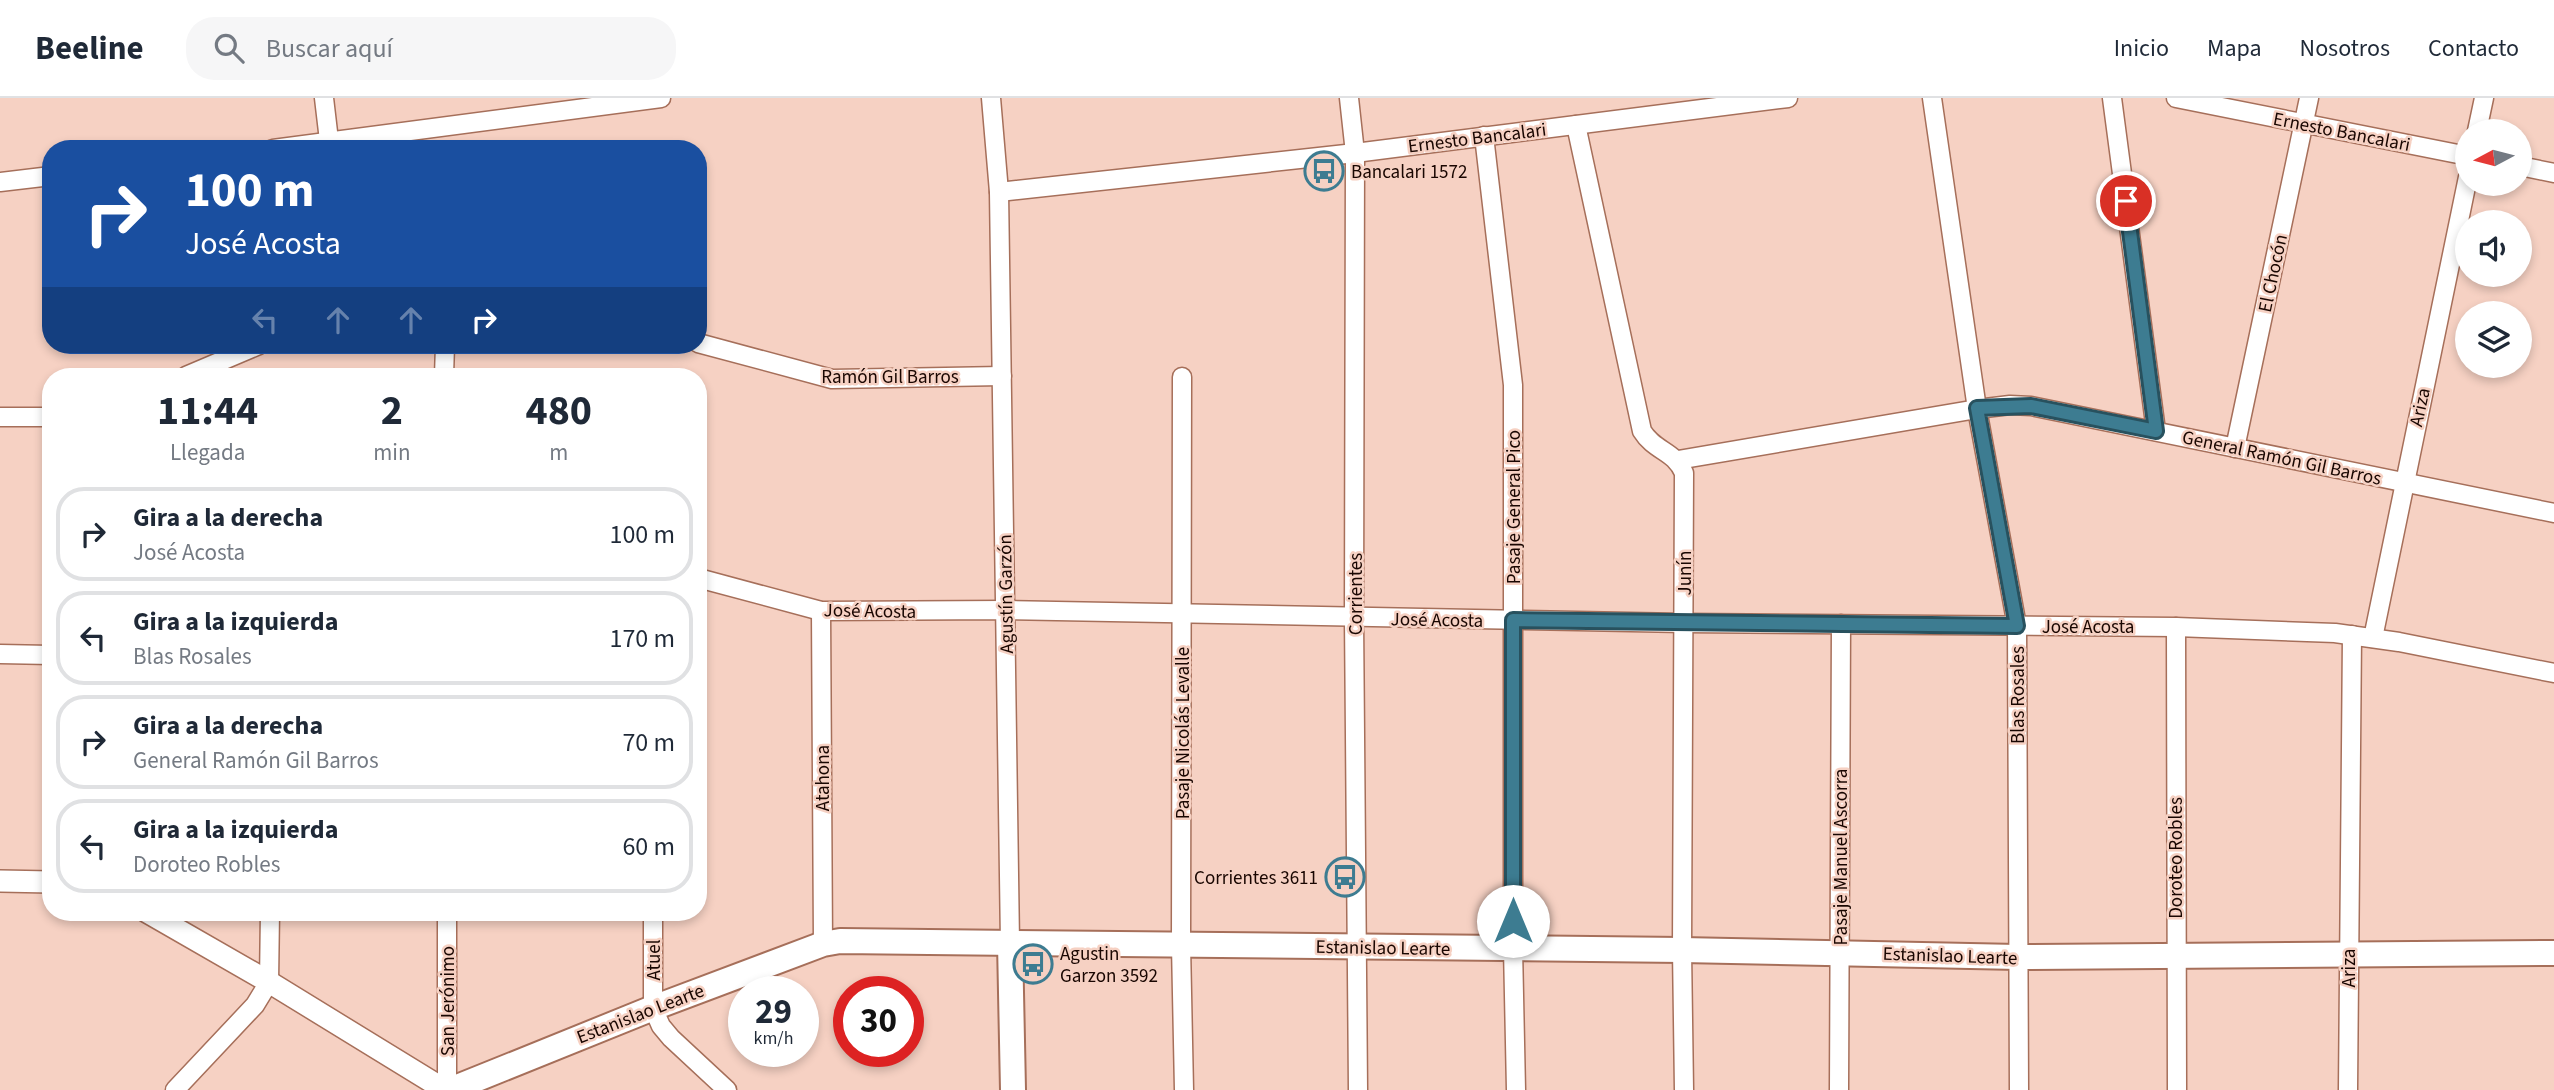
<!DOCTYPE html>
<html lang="es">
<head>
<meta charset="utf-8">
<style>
  :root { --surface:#fff; --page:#f6f6f7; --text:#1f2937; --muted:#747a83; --line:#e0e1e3 }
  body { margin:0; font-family:"Source Sans 3",sans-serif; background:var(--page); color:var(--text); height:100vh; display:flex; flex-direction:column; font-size:26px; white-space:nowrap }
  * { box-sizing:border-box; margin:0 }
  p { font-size:23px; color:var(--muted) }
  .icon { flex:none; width:38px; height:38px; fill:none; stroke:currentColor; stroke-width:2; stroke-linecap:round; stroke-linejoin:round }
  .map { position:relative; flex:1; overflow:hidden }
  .details { position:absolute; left:42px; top:270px; width:665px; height:553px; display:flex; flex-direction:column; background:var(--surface); border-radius:28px; box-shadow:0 4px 10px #0003 }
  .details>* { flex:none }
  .guide { position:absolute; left:42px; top:42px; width:665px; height:214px; border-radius:28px; box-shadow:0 4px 10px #0003; background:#1a4fa0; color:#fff; overflow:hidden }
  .needle { width:46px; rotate:263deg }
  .controls { position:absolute; left:2455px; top:21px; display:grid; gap:14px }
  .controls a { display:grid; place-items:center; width:77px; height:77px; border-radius:50%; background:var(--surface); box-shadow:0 4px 10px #0003; font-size:35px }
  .speed { position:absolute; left:728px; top:878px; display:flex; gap:14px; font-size:35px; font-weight:700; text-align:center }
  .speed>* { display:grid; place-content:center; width:91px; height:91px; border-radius:50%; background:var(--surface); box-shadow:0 4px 10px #0003; line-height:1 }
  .speed small { font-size:18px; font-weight:400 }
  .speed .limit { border:10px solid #d22; background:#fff; color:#111 }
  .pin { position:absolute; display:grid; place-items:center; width:60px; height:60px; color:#fff; margin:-30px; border:4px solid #fff; border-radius:50%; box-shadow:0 2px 7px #0007 }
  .me { position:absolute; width:77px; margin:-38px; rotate:0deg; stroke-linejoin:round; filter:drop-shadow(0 0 5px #0008) }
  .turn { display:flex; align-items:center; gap:24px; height:147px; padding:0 28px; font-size:32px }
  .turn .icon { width:91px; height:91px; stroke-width:2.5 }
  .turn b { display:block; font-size:49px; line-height:60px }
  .lanes { display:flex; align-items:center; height:66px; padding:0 28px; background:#0003; justify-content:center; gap:35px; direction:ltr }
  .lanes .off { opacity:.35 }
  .eta { display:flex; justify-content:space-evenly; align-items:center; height:119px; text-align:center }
  .eta b { font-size:42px; font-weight:700; line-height:49px }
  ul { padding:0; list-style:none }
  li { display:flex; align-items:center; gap:21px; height:94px; margin:0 14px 10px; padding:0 14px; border:4px solid var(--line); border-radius:28px }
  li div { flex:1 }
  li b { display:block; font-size:26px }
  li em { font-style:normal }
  header { display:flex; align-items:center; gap:42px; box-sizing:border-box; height:98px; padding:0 35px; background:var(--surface); border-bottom:2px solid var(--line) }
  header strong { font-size:33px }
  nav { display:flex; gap:38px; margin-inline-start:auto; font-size:24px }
  .search { width:490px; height:63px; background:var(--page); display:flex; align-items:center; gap:18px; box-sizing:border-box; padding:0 24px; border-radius:28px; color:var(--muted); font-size:26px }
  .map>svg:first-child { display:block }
</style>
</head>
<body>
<header>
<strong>Beeline</strong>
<div class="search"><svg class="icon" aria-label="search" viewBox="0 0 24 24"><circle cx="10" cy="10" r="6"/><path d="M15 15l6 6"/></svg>Buscar aquí</div>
<nav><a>Inicio</a><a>Mapa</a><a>Nosotros</a><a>Contacto</a></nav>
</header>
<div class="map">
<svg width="2554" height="992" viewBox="0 0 2554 992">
  <rect width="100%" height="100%" fill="#f6d1c3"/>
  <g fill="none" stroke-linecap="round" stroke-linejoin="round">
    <g stroke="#a66f5a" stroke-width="21">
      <g id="minor">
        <polyline points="324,0 330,51"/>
        <polyline points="991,0 999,94 1010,845"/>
        <polyline points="1349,0 1355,55 1354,520 1358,992"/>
        <polyline points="1932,0 1977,311 2017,528 2019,992"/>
        <polyline points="2112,0 2156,333"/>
        <polyline points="2176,0 2468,58"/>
        <path d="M1576 27 1642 333C1655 354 1674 352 1684 375L1682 852 1684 992"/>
        <polyline points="2477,33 2484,0"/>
        <polyline points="1484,38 1513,287 1513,850 1516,992"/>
        <polyline points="273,51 661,0"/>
        <polyline points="2520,68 2554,75"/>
        <polyline points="0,84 51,78"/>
        <polyline points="999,94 1355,55 1788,0"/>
        <polyline points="698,245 832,281 1002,278"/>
        <polyline points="186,278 259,247"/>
        <polyline points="444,278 445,247"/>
        <polyline points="1182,279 1181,847 1184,992"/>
        <polyline points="0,319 51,319"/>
        <polyline points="2235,350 2309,0"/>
        <polyline points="1678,362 1977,311 2010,307 2031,308 2554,415"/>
        <polyline points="698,480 821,513 1005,512 1684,525 2176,529 2335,535 2399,544 2554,575"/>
        <polyline points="821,513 823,846"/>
        <polyline points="2176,529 2177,992"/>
        <polyline points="2373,540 2468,79"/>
        <polyline points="0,556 51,557"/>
        <polyline points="447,814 447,992"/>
        <polyline points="653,814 653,910 661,928 671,940 727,992"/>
        <polyline points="175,992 255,907 269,884 270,814"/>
        <polyline points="1839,992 1841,526"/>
        <polyline points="2348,992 2352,537"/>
      </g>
    </g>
    <g stroke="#a66f5a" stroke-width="24">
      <g id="tertiary">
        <polyline points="0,783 51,784"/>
        <polyline points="147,814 269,884 445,992"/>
      </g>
    </g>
    <g stroke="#a66f5a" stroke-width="28">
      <g id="secondary">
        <polyline points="1010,845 1013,992"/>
        <polyline points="450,992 653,910 823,846 840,843 1682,852 2018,859 2554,855"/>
      </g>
    </g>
    <use href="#minor" stroke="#fff" stroke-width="18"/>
    <use href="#tertiary" stroke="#fff" stroke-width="21"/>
    <use href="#secondary" stroke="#fff" stroke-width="24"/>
  </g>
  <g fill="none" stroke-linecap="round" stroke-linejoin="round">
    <g stroke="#28515e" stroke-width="18">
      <polyline id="route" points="1513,823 1513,522 2017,528 1977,310 2031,308 2156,333 2126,103"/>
    </g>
    <use href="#route" stroke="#3d7c91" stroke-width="12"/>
  </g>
  <defs>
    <g id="bus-ring" transform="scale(2.0125)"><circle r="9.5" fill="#f6d1c3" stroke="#3d7c91" stroke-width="1.5"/><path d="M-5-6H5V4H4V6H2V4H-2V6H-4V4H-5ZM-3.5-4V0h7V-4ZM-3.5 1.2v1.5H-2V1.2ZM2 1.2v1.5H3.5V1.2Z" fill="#3d7c91"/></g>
  </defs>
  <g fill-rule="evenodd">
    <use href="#bus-ring" x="1324" y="73"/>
    <use href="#bus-ring" x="1345" y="779"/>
    <use href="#bus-ring" x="1033" y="866"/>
  </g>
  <g text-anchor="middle" stroke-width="5" stroke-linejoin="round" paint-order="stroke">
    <g font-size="19" fill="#190601" stroke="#f6d1c3">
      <text transform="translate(2342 33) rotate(11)" y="7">Ernesto Bancalari</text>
      <text transform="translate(1477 39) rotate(-7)" y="7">Ernesto Bancalari</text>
      <text transform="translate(2272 175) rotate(-78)" y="7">El Chocón</text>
      <text x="890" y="285">Ramón Gil Barros</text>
      <text transform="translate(2419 309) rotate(-78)" y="7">Ariza</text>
      <text transform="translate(2282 359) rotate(12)" y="7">General Ramón Gil Barros</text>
      <text transform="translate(1513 409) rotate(-90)" y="7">Pasaje General Pico</text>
      <text transform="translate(1684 475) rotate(-90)" y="7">Junín</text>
      <text transform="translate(1005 496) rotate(-91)" y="7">Agustín Garzón</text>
      <text transform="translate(1355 496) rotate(-90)" y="7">Corrientes</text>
      <text transform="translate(870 512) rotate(1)" y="7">José Acosta</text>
      <text transform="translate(1437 521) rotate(1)" y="7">José Acosta</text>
      <text x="2088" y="535">José Acosta</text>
      <text transform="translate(2017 597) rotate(-90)" y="7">Blas Rosales</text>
      <text transform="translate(1182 635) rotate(-90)" y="7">Pasaje Nicolás Levalle</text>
      <text transform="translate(822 680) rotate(-90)" y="7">Atahona</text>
      <text transform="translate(1840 759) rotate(-90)" y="7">Pasaje Manuel Ascorra</text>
      <text transform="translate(2175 760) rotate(-90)" y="7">Doroteo Robles</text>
      <text transform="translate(1383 849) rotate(1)" y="7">Estanislao Learte</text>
      <text transform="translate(1950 857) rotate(2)" y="7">Estanislao Learte</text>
      <text transform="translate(653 862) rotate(-90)" y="7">Atuel</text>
      <text transform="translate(2348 870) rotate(-90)" y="7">Ariza</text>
      <text transform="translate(447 903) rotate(-90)" y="7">San Jerónimo</text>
      <text transform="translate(640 915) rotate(-21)" y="7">Estanislao Learte</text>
    </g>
    <g font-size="19" fill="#190601" stroke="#f6d1c3" text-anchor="start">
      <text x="1351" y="80">Bancalari 1572</text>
      <text x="1318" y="786" text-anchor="end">Corrientes 3611</text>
      <text x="1060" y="862">Agustin<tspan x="1060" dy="22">Garzon 3592</tspan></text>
    </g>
  </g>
</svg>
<div class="controls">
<a><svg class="needle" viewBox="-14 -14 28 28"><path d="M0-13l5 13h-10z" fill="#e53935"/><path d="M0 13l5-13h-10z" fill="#747a83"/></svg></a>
<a><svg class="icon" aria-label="sound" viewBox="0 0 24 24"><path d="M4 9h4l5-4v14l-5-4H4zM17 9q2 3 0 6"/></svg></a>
<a><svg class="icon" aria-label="layers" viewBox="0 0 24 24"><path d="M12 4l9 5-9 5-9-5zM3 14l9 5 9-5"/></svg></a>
</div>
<div class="speed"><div>29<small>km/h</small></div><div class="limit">30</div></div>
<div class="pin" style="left:2126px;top:103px;background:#d93025"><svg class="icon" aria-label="arrive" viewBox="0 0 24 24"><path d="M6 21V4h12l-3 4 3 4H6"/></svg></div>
<svg class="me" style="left:1513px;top:823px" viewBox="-20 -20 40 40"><circle r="19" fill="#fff"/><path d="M0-13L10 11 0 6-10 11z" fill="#3d7c91"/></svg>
<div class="guide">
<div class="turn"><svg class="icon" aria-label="right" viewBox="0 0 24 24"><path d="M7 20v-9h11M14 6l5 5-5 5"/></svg><div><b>100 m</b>José Acosta</div></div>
<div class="lanes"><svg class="icon off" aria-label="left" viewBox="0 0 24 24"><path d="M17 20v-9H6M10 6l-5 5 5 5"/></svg><svg class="icon off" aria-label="ahead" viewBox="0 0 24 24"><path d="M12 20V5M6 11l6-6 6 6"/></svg><svg class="icon off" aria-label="ahead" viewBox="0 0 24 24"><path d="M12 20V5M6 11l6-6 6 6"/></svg><svg class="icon" aria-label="right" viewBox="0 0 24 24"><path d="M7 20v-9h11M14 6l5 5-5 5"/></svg></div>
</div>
<section class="details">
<div class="eta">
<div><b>11:44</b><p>Llegada</p></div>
<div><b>2</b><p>min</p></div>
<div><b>480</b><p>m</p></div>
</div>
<ul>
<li><svg class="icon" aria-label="right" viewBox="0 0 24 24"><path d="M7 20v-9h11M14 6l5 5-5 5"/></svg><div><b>Gira a la derecha</b><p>José Acosta</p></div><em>100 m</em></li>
<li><svg class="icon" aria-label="left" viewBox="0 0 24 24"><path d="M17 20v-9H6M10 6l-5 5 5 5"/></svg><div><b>Gira a la izquierda</b><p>Blas Rosales</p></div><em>170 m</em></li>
<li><svg class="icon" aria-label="right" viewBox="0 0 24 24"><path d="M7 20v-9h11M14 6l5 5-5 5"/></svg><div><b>Gira a la derecha</b><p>General Ramón Gil Barros</p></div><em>70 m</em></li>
<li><svg class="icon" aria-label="left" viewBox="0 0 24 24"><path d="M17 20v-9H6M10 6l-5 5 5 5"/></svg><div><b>Gira a la izquierda</b><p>Doroteo Robles</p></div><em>60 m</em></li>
</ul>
</section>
</div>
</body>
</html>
